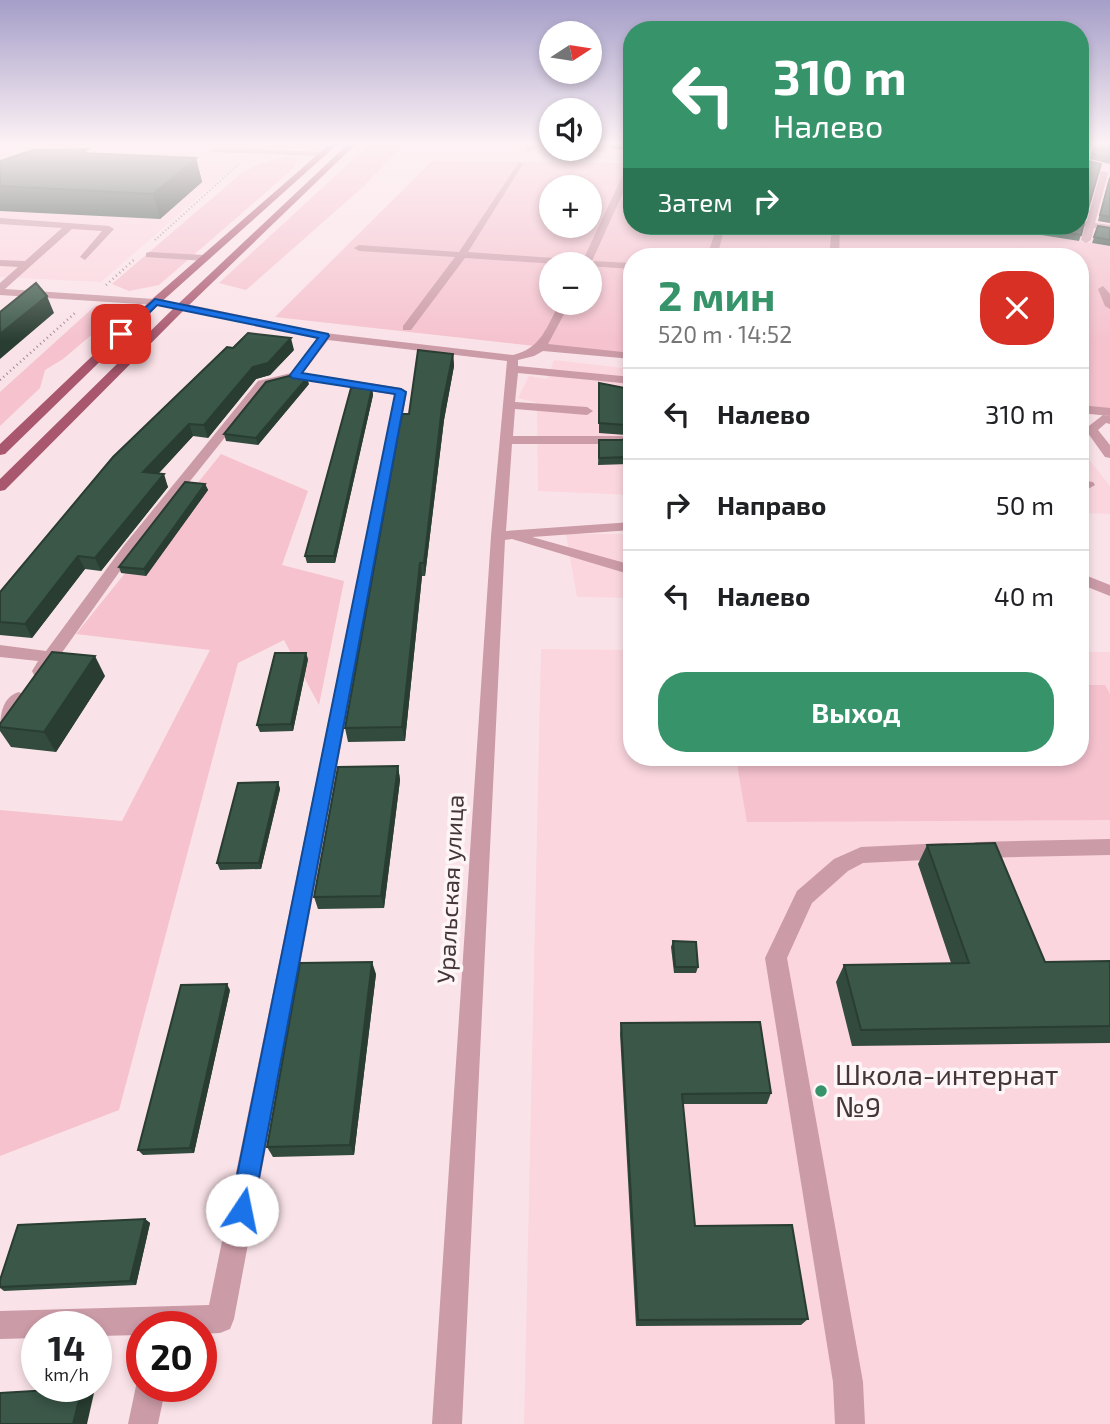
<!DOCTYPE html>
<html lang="ru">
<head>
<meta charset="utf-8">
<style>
  :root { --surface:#fff; --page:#f6f6f6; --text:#202124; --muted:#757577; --line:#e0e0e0; --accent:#37936a }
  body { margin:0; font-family:"Exo 2",sans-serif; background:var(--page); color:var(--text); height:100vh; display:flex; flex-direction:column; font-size:26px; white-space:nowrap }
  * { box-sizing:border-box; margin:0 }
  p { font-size:23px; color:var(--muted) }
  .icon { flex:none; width:38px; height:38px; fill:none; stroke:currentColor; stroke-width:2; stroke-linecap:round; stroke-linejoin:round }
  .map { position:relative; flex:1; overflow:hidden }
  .side { position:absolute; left:623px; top:248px; width:466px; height:518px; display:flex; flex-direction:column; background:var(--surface); border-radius:28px; box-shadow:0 4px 10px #0003 }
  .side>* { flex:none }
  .top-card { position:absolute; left:623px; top:21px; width:466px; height:214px; border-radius:28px; box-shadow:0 4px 10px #0003; background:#37936a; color:#fff; overflow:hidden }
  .needle { width:46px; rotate:78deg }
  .tools { position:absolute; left:539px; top:21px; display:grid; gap:14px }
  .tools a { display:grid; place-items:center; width:63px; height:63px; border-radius:50%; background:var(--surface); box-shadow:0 4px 10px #0003; font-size:35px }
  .speed { position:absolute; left:21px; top:1311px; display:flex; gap:14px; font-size:35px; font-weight:700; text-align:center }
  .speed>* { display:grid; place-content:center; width:91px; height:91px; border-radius:50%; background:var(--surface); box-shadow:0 4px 10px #0003; line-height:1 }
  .speed small { font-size:18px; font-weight:400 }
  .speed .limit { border:10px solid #d22; background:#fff; color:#111 }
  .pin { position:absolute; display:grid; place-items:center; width:60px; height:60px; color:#fff; margin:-30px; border-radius:14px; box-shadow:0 4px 10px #0006 }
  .me { position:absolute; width:77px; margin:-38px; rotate:11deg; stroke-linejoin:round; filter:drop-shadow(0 0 5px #0008) }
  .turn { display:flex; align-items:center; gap:24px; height:147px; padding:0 35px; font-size:32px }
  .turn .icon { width:91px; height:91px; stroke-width:2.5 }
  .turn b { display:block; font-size:49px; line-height:60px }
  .then { display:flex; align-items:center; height:66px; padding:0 35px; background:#0003; gap:14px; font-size:26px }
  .round { display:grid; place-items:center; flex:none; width:74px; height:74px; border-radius:28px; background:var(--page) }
  .summary { display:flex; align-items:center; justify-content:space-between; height:119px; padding:0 35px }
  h1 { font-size:42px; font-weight:700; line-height:52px; color:var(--accent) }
  .action { display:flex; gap:14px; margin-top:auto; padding:14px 35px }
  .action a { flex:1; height:80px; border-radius:28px; background:var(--accent); color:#fff; font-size:28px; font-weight:700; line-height:80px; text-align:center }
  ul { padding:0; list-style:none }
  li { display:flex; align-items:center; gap:21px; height:91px; padding:0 35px; border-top:2px solid var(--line) }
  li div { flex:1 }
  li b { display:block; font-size:26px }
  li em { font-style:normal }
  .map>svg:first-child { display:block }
</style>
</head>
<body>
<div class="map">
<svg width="1110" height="1424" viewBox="0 0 1110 1424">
  <rect width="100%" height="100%" fill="#fae3e8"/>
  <g fill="#fbd6de">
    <polygon points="534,142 551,142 551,149 590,149 590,142 632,142 632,161 517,152"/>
    <polygon points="1080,142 1110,142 1110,246 984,226 1080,226"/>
    <polygon points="53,157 235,165 101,282 0,277 0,176"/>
    <polygon points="554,360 632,369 632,495 538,491 537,403 518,398 529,376 547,379"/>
    <polygon points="1080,448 1110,486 1110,514 1080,513"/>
    <polygon points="566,534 632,534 632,598 577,597"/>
    <polygon points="541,649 632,650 632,758 1080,758 1080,652 1110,652 1110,1424 524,1424"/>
  </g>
  <g fill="#f5c2ce" fill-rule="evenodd">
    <polygon points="372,142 405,143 364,186 246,290 219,283"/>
    <polygon points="289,156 297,159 294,168 159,285 129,291 112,284 244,171 268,161"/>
    <path d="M432 161 632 163V226H984L1110 246V412L1080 408V257H632V357L275 317ZM551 187H590V226H551ZM551 264H590V303H551Z"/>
    <polygon points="108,304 118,306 121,310 63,359 45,370 40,388 0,426 0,392 95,306"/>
    <polygon points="221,454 308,491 282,565 344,581 319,705 284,640 238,663 119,1110 0,1156 0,810 122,821 210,650 76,634"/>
    <polygon points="1080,685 1105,685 1110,694 1110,820 747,822 736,758 1080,758"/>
  </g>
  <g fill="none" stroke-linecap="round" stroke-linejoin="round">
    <polyline stroke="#99878b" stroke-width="2" stroke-dasharray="1 2.5" stroke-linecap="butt" points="155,240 239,164"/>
    <g stroke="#99878b" stroke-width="2.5" stroke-dasharray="1 3.5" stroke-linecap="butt">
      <polyline points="106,285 136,258"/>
      <polyline points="0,380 76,312"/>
    </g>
    <g fill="#cb9ba7" fill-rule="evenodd">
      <polygon points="533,142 542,142 532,151 526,151 526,147"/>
      <polygon points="605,142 613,142 602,152 596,152 596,148"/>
      <polygon points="213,148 324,152 328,154 324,156 210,152"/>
      <polygon points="519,162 523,164 468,252 583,260 628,164 632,162 632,173 592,261 632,263 632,269 465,258 411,330 403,330 403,326 455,257 359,251 354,248 359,245 459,252"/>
      <polygon points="1101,171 1108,173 1095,223 1110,225 1110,231 1094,228 1091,240 1086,243 1081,240 1085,227 1080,226 1080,220 1087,221"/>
      <polygon points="0,218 109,226 114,229 85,260 80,257 102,231 72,229 5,289 155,299 160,302 155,305 0,295 0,283 18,267 0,266 0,260 25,261 62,228 0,224"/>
      <polygon points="717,226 725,226 717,257 707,257"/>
      <polygon points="832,226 840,226 839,257 829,257"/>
      <polygon points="149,252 205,255 210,258 205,261 146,257 146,253"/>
      <polygon points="1103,286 1110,294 1110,309 1105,306 1098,289"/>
      <path d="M182 303 325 333 513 355C542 348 546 327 560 303H570L548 344 632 353V359L543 351 534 356 518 360V366L632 377V384L518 373 515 402 587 407 593 411 587 415 515 409 513 436H622L628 440 622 444H512L506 531 632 522V530L532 537 632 565V575L512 539 505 540 462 1424H432L491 536 507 361 328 340 303 373 401 388 407 392 234 1319 230 1329 220 1333 201 1334V1326H142V1335L96 1336V1326H37V1338L0 1339V1311L209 1305 395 395 295 378 266 386 135 550 46 675H34L32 671 38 661 0 657V645L46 651 125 544 258 381 291 373 318 338 178 308 177 306Z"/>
      <polygon points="1080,405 1110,408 1110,416 1080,413"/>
      <polygon points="1103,415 1110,416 1110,424 1106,423 1098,430 1110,445 1110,458 1105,457 1085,429"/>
      <polygon points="1080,480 1093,482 1095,485 1088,489 1080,488"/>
      <polygon points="1080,573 1110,585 1110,596 1080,584"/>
      <path d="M19 692 28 698 6 729 0 731C0 715 2 697 19 692Z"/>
      <polygon points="1110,839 1110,855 977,858 970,856 967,850 970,844 977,842"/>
      <polygon points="946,843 953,845 956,851 953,857 946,859 863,863 848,871 812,903 787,958 863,1382 865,1424 835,1424 833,1382 765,958 797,891 834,859 861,847"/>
      <polygon points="142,1375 142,1386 166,1386 158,1424 128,1424 136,1386"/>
    </g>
    <g fill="#a9576e" fill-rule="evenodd">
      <polygon points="332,142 340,142 159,304 5,454 0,455 0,444 151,300"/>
      <polygon points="350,142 358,142 186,308 5,490 0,491 0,479 178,304"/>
    </g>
  </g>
  <g fill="#324b3e">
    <polygon points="611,142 632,142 627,150 611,148"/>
    <polygon points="1096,142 1110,142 1110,164 1090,159"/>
    <polygon points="90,153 196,158 202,182 160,219 0,211 0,161"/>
    <polygon points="1080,159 1087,212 1085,218 1080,219 1081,235 1079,241 984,226 1080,226"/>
    <polygon points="1110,175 1110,223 1098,221"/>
    <polygon points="1098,226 1110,228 1110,246 1092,243"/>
    <polygon points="294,350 270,375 256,379 208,438 193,436 159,473 168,487 101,571 85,569 32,638 0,635 0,592 113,457"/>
    <polygon points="453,354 454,366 444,420 425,576 422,576 405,741 348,742 345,728 409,414"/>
    <polygon points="599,383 626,425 626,435 599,433"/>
    <polygon points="309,384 258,445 226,441 224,434"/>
    <polygon points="372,388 373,395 335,563 307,563 305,556"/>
    <polygon points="599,440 629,457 629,464 598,465"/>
    <polygon points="205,484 208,490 146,576 121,573 119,567"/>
    <polygon points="308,659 293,731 260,732 257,725"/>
    <polygon points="105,676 56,752 11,747 0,731 0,724"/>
    <polygon points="398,766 400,780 384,908 318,909 314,897"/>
    <polygon points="278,782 280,789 261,869 220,870 217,863"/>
    <polygon points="927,845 1045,962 1110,961 1110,1043 852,1046 836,982 844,965 951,963 918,864"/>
    <polygon points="673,941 698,967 696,973 674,973 671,947"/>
    <polygon points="376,974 354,1155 273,1157 267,1147"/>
    <polygon points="230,990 194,1153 143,1155 138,1150"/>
    <polygon points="621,1023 771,1093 767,1104 683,1104 695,1226 808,1319 801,1325 636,1326 620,1034"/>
    <polygon points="145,1219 150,1223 136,1285 4,1291 0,1288 0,1280"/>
  </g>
  <g fill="#293d32">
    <polygon points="632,142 632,147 627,150 627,145"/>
    <polygon points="196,158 202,182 160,219 153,194"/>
    <polygon points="1087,212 1085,218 1080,219 1080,214"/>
    <polygon points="47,296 54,313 0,359 0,334"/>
    <polygon points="291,338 294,350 270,375 256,379 208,438 204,425 253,367"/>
    <polygon points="453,354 454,366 444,420 425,576 424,563 442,407"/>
    <polygon points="307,378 309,384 258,445 256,438"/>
    <polygon points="372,388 373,395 335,563 334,556"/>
    <polygon points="189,424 193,436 148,485 143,472"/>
    <polygon points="164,474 168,487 101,571 95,558"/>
    <polygon points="205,484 208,490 146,576 144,569"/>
    <polygon points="78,556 85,569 32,638 25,624"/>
    <polygon points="420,563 422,576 405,741 402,727"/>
    <polygon points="306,653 308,659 293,731 291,724"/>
    <polygon points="95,656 105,676 56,752 44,732"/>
    <polygon points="398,766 400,780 384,908 381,896"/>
    <polygon points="278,782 280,789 261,869 259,863"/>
    <polygon points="372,962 376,974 354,1155 350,1145"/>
    <polygon points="227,984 230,990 194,1153 190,1148"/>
    <polygon points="145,1219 150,1223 136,1285 130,1281"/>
    <polygon points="82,1388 94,1393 87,1424 73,1424"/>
  </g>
  <g fill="#3a5748" stroke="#293d32" stroke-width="2">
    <polygon points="612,142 631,142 627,145"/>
    <polygon points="1096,142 1110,142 1110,159 1092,154"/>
    <polygon points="88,149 82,153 196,158 153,194 0,186 0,161 33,150"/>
    <polygon points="1080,159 1101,164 1087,212 1080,214"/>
    <polygon points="1110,178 1110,217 1100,215"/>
    <polygon points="1080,215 1080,222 1084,223 1081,235 1025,226 1080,226"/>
    <polygon points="1098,226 1110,228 1110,240 1094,237"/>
    <polygon points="36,283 47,296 0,334 0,312"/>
    <polygon points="248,333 291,338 268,363 253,367 204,425 189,424 143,472 164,474 95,558 78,556 25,624 0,622 0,592 113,457 227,347 233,348"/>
    <polygon points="418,350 453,354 442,407 424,563 420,563 402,727 345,728 398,434 402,414 409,414"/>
    <polygon points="289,376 307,378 256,438 224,434 266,382"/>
    <polygon points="599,383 625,388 626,425 599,423"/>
    <polygon points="351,388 372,388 334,556 305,556"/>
    <polygon points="627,438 629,457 599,458 599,440 622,440"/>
    <polygon points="185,482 205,484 144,569 119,567"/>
    <polygon points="52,652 95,656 44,732 0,727 0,724"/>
    <polygon points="275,653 306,653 291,724 257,725"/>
    <polygon points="398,766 381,896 314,897 338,767"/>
    <polygon points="278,782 259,863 217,863 238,783"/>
    <polygon points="995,843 1045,962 1110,961 1110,1026 861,1030 844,965 969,963 927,845"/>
    <polygon points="673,941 696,942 698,967 675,967"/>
    <polygon points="372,962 350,1145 267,1147 300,963"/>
    <polygon points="227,984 190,1148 138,1150 181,985"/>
    <polygon points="760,1022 771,1093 682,1094 695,1226 792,1225 808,1319 638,1320 621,1023"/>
    <polygon points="145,1219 130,1281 0,1287 0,1280 18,1225"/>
    <polygon points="82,1388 73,1424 0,1424 0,1393"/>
  </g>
  <linearGradient id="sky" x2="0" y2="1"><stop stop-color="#a59ec8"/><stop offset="0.42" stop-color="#fdf2f5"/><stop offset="1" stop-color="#fdf2f5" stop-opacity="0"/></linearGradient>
  <rect width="1110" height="342" fill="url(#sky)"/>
  <polygon fill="#1a73e8" stroke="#114b97" stroke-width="2" points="155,299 328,334 329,336 302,373 401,389 406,392 253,1210 250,1218 242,1222 233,1218 230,1210 395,394 292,378 290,375 318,338 157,305 125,337 118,337 118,332"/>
  <circle fill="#37936a" stroke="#fdf5f7" stroke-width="2.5" cx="821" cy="1091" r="7"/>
  <g text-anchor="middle" stroke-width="7" stroke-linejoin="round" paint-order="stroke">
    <g font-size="24" fill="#443538" stroke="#fdf5f7">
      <text transform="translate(451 889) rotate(-87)" y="8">Уральская улица</text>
    </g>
    <g font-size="28" fill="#443538" stroke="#fdf5f7" text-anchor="start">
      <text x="835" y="1085">Школа-интернат<tspan x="835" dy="32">№9</tspan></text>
    </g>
  </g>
</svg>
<div class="tools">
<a><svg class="needle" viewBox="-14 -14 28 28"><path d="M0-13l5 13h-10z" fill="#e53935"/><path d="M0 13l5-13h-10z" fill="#757577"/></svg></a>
<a><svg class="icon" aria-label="sound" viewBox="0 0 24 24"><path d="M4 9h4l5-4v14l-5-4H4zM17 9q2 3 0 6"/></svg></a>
<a>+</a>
<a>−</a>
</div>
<div class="speed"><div>14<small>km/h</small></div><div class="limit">20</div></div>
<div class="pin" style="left:121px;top:334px;background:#d93025"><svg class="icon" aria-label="arrive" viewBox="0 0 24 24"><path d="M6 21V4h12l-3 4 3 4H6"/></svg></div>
<svg class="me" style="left:242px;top:1210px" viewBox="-20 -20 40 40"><circle r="19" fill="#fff"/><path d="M0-13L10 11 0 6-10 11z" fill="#1a73e8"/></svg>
<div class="top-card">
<div class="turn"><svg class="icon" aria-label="left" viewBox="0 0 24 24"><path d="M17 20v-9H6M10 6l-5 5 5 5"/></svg><div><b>310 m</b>Налево</div></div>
<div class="then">Затем<svg class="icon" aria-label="right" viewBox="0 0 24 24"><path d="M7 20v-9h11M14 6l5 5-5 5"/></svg></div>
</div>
<section class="side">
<div class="summary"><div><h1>2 мин</h1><p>520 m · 14:52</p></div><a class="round" style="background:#d93025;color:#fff"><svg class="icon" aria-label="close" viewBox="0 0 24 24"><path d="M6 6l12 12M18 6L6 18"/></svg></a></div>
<ul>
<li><svg class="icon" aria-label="left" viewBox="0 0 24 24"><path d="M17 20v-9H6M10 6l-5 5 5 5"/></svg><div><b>Налево</b></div><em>310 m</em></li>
<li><svg class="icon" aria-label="right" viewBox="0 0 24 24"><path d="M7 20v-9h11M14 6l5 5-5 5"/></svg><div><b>Направо</b></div><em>50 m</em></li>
<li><svg class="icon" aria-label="left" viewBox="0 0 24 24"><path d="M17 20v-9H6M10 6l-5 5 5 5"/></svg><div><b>Налево</b></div><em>40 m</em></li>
</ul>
<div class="action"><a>Выход</a></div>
</section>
</div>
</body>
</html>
